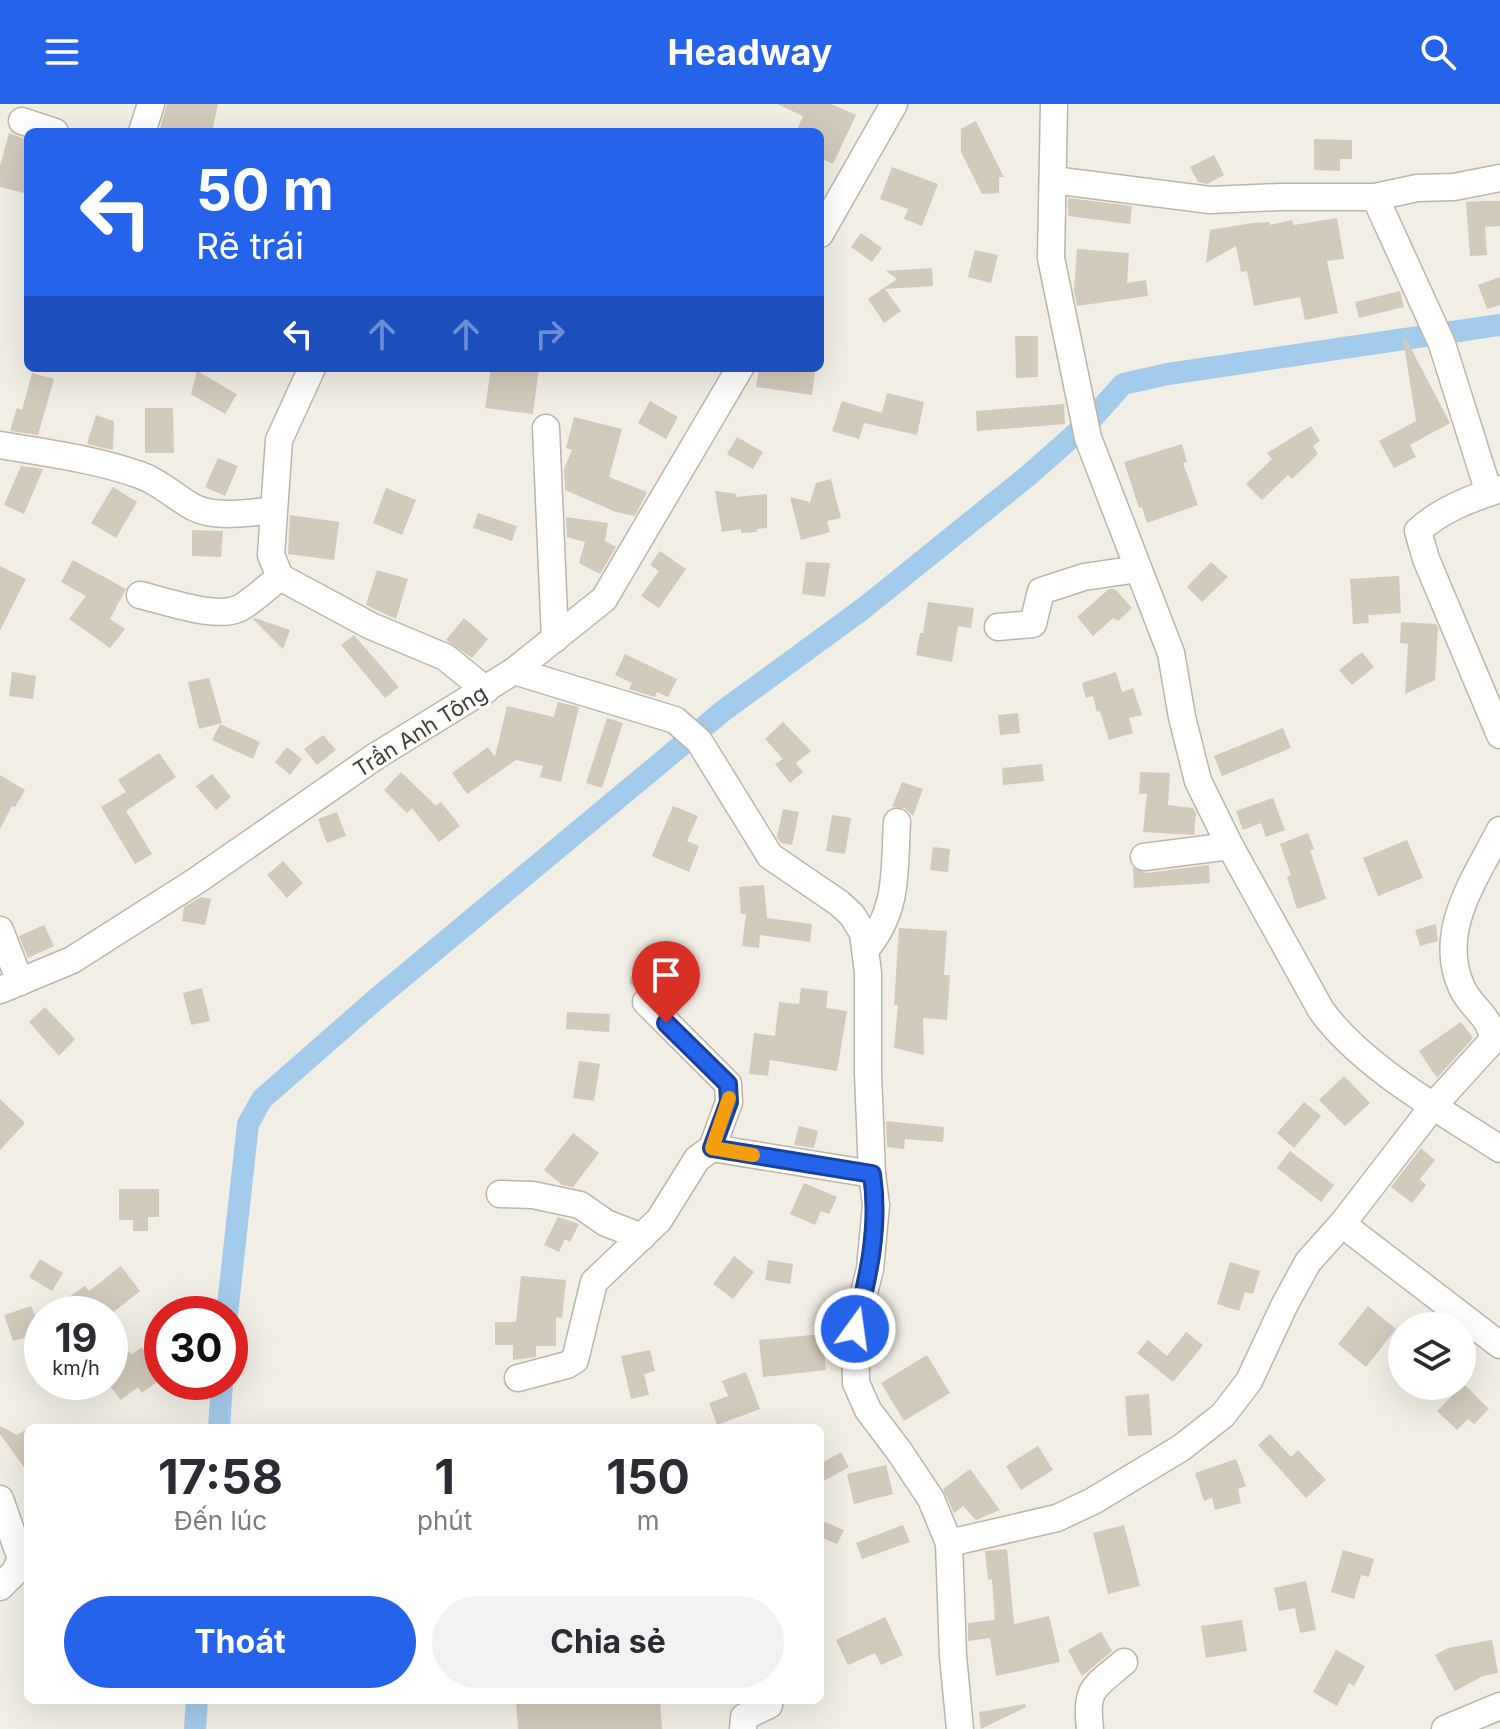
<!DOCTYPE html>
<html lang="vi">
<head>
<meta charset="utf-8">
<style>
  :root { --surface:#fff; --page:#f2f2f3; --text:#2b2b33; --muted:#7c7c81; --accent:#2563eb }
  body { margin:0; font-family:Inter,sans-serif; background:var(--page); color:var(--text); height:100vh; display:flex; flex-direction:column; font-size:30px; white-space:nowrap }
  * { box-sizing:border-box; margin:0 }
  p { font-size:26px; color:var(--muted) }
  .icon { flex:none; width:44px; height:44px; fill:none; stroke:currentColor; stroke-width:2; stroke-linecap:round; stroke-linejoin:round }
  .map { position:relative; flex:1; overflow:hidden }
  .details { position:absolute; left:24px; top:1320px; width:800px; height:280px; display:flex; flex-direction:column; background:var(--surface); border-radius:12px; box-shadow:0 8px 32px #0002 }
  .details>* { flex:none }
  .top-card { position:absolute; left:24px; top:24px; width:800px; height:244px; border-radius:12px; box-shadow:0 8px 32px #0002; background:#2563eb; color:#fff; overflow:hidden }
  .fabs { position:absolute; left:1388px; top:1208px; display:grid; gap:16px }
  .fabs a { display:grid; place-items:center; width:88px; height:88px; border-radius:50%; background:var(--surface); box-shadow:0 8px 32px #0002; font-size:40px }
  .speed { position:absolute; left:24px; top:1192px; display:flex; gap:16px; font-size:40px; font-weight:700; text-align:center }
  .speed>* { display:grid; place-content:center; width:104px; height:104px; border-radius:50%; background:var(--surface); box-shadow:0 8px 32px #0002; line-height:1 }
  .speed small { font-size:20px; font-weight:400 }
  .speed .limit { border:12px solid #d22; background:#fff; color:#111 }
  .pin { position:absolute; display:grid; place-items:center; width:68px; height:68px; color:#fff; margin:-82px -34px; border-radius:50% 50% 50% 0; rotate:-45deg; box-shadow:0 0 8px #0007 }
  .pin .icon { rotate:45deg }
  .me { position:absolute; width:88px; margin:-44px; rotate:14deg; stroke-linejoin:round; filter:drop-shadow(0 0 6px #0008) }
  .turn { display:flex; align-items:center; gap:28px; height:168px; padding:0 40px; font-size:36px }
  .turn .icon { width:104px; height:104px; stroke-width:2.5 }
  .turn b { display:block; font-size:56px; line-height:68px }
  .lanes { display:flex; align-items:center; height:76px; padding:0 40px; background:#0003; justify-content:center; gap:40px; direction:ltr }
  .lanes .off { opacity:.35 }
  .eta { display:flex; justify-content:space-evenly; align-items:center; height:136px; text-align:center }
  .eta b { font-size:48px; font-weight:700; line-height:56px }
  .cta { display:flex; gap:16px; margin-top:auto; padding:16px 40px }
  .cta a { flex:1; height:92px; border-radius:48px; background:var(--accent); color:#fff; font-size:32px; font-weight:700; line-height:92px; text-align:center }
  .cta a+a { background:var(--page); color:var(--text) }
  header { display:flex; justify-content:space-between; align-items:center; height:104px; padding:0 40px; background:var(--accent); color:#fff; font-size:36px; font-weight:700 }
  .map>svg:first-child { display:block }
</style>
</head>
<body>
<header><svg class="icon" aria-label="menu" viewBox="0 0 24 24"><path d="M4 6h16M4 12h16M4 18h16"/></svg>Headway<svg class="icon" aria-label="search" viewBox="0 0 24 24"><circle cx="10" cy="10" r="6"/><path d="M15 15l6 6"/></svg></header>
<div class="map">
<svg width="1500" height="1625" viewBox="0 0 1500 1625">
  <rect width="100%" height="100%" fill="#f1eee5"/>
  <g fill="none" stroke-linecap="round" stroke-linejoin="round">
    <g stroke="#a3cbec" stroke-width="22">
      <polyline points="227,1210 248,1020 262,995 375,896 723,607 864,504 1029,371 1090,317 1123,280 1168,270 1500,221"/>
      <polyline points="219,1324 222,1278"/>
      <polyline points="195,1625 197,1596"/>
    </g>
  </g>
  <g fill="#d2cabb">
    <polygon points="167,0 218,0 212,28 159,28"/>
    <polygon points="777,0 831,0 856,11 833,60 820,54 820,28 796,28 803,12"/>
    <polygon points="976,17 1004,73 999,73 999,89 982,90 961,48 961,25"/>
    <polygon points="9,29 28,36 28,76 24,89 0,83 0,62"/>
    <polygon points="1314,35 1352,36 1352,55 1340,55 1340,67 1314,66"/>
    <polygon points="1214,51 1224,71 1208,80 1198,78 1190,63"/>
    <polygon points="892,63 938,80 922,122 904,115 908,105 880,95"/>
    <polygon points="1068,94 1132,102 1130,120 1068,112"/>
    <polygon points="1483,97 1500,97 1500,122 1485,123 1487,151 1470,152 1466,98"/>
    <polygon points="1337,114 1344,155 1327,157 1338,209 1305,216 1300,193 1254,202 1247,167 1241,168 1236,142 1206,159 1210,126 1252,119 1270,118 1270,121 1292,116 1294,121"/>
    <polygon points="861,129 882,144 872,158 851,143"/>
    <polygon points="1077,145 1129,149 1127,179 1146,176 1148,192 1077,202 1074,186"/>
    <polygon points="975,146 998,151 991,179 968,173"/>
    <polygon points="932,164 933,182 885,185 901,207 884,219 868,195 897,175 886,167"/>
    <polygon points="1500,173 1500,201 1487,205 1478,181"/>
    <polygon points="1400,187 1404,203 1359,214 1355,198"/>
    <polygon points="1015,232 1038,232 1038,273 1016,274"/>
    <polygon points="1405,233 1450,319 1410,341 1416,353 1394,364 1379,337 1416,317 1403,234"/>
    <polygon points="491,264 539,264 533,310 485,304"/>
    <polygon points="759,264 793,264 815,268 812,291 756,283"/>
    <polygon points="197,267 237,290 225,310 191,290"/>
    <polygon points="32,269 54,275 38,331 10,327 17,304 22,306"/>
    <polygon points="887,289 924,298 917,331 864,319 859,335 832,327 842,297 882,309"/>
    <polygon points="650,297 678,313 666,335 638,319"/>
    <polygon points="1064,300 1065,320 977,327 976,307"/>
    <polygon points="145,304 173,304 174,349 145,349"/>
    <polygon points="96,311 114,317 113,346 87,340"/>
    <polygon points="574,313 622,325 609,373 647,388 635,412 616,408 565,386 564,365 572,346 566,344"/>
    <polygon points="1311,322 1320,337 1313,342 1318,350 1292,375 1288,371 1262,396 1246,380 1272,355 1267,349"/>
    <polygon points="737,333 763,348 753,365 727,350"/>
    <polygon points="1182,340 1187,358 1183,359 1198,401 1147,419 1142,403 1139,404 1124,358"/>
    <polygon points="218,354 238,362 225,392 205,383"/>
    <polygon points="21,362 43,365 24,410 4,401"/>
    <polygon points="831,375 841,414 827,417 830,428 801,436 790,393 810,398 816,379"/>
    <polygon points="113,383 137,398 116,434 91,419"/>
    <polygon points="386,384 416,396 402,431 373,419"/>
    <polygon points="715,387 737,390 735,393 767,390 767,424 757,425 757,428 741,429 741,425 722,428"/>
    <polygon points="478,409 517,422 512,437 473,424"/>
    <polygon points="290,411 339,418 334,456 288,450"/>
    <polygon points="566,413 608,419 605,437 616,443 600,470 579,459 585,438 567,433"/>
    <polygon points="192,426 223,427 221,453 192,452"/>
    <polygon points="660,447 686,465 659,504 641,492 659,467 650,461"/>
    <polygon points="73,456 126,485 110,515 125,525 110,544 69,515 86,492 61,478"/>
    <polygon points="806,458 830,459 825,493 802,490"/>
    <polygon points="1211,458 1228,473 1202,498 1187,483"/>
    <polygon points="0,462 26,475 0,527"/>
    <polygon points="377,466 408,475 396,515 366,501"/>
    <polygon points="1399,472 1401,509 1368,511 1369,519 1353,520 1350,475"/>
    <polygon points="1109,485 1115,485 1132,504 1118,517 1113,514 1093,532 1077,513"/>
    <polygon points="928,498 974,504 971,524 958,522 952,558 916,551 920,529 923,529"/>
    <polygon points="255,514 290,526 283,545 253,515"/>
    <polygon points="464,514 488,535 472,554 446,536"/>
    <polygon points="1401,518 1436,520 1438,524 1435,576 1405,590 1408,540 1400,539"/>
    <polygon points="354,531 399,583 385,594 341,541"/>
    <polygon points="1362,548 1374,563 1352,581 1339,566"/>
    <polygon points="625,550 677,575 668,593 657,588 655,593 629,585 632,579 615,571"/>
    <polygon points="12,568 36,572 33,595 9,592"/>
    <polygon points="1116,568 1122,588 1133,584 1142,611 1129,614 1133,629 1109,636 1100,607 1097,608 1093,592 1086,594 1082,579"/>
    <polygon points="209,574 222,619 199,625 188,578"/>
    <polygon points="558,598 579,603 561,678 540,673 543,662 516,656 467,690 452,669 488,643 495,653 507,602 554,613"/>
    <polygon points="1018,609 1020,629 1000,631 998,611"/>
    <polygon points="607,614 623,619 602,684 586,679"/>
    <polygon points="783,618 811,647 796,659 803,668 790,679 775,660 783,655 765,635"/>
    <polygon points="220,620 260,638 253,655 212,636"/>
    <polygon points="1283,624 1291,644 1222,672 1214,652"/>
    <polygon points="323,631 336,646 317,661 304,645"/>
    <polygon points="287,643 302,655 290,671 275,658"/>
    <polygon points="159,649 176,673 126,707 152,750 135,760 101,703 126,688 118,676"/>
    <polygon points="1042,660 1044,677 1003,681 1002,664"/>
    <polygon points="401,668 436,702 441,698 460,722 439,738 412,704 407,709 384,686"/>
    <polygon points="1140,668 1170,669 1168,701 1193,704 1196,709 1194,731 1143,728 1147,690 1139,690"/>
    <polygon points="212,670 231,693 216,706 196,682"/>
    <polygon points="0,671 25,686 15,703 12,702 0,725"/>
    <polygon points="902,678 923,685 913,712 905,704 892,703"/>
    <polygon points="1273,694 1285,726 1266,733 1261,719 1243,726 1236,707"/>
    <polygon points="673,702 698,712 687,737 699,742 689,768 652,752"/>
    <polygon points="783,705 799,708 792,741 781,739 777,733"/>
    <polygon points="337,708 346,732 327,739 318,715"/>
    <polygon points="832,711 851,714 845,750 826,747"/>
    <polygon points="1308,729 1314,745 1310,746 1326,795 1297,805 1287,773 1291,771 1280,740"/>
    <polygon points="1407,736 1423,774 1378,792 1363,754"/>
    <polygon points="933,743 950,745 948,768 930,766"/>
    <polygon points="283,757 303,779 287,794 267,771"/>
    <polygon points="1209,761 1210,779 1134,784 1133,764 1146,769"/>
    <polygon points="764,781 767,814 812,820 810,838 760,831 759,844 742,842 746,810 741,810 739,783"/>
    <polygon points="201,793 211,795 205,821 182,817 184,803"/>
    <polygon points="1436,820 1438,837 1420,842 1415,826"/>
    <polygon points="44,821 54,842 28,854 19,832"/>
    <polygon points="899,824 947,827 944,871 950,871 947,916 923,914 924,951 894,944 898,901 894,901"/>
    <polygon points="638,862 674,886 667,897 651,883 637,885 630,880 630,874"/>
    <polygon points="202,884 210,917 191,921 183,889"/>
    <polygon points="801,884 828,887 826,904 847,907 837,967 770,956 768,972 749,970 754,929 775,932 779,898 799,900"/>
    <polygon points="45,903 75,935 59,952 29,918"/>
    <polygon points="567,908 610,910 609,928 566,925"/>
    <polygon points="1461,918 1473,934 1437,974 1419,947"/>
    <polygon points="579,957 600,960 594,997 573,994"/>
    <polygon points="1344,972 1370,999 1345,1022 1319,996"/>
    <polygon points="0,995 25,1019 0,1046"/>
    <polygon points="1304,998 1321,1012 1294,1044 1277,1029"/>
    <polygon points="886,1017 944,1023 943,1038 905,1035 904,1045 887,1043"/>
    <polygon points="799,1022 818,1027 814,1044 794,1041"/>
    <polygon points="573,1029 599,1049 573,1083 562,1081 544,1066"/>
    <polygon points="1421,1044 1435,1056 1420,1075 1426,1081 1412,1099 1391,1083"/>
    <polygon points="1290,1047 1334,1081 1321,1098 1277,1064"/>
    <polygon points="804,1079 837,1093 829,1110 821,1107 815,1121 790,1110"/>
    <polygon points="119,1085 159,1085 159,1113 148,1113 148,1127 133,1127 133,1116 119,1116"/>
    <polygon points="558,1113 579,1120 570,1138 565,1135 559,1148 544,1141"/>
    <polygon points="734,1152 754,1168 733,1195 713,1180"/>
    <polygon points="40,1155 63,1169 52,1187 29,1173"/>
    <polygon points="768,1156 793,1160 790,1180 765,1176"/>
    <polygon points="1230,1158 1260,1167 1253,1190 1245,1188 1239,1207 1217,1200"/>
    <polygon points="121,1162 140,1187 111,1210 71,1210 63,1197 85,1182 89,1187"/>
    <polygon points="521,1172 566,1176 562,1214 556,1213 556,1242 536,1242 536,1253 513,1256 513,1241 495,1241 495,1218 516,1218"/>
    <polygon points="31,1202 36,1214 24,1234 13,1237 4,1211"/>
    <polygon points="1368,1202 1396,1225 1366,1263 1338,1240"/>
    <polygon points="110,1220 131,1251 142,1243 162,1270 162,1274 142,1289 138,1283 121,1296 110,1282"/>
    <polygon points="1186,1228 1203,1241 1173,1278 1137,1249 1148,1236 1167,1252"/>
    <polygon points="822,1230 826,1266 763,1273 759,1236"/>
    <polygon points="650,1246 655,1267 644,1270 649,1291 631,1295 621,1252"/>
    <polygon points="927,1251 950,1289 904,1317 881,1279"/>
    <polygon points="746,1268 760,1305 717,1321 709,1299 728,1292 722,1277"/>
    <polygon points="1464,1280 1489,1305 1474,1320 1468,1315 1457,1326 1437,1307"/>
    <polygon points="1149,1290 1152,1331 1128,1332 1125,1292"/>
    <polygon points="0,1322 17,1331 28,1324 28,1369 0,1330"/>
    <polygon points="1270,1330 1291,1353 1298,1346 1326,1376 1306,1394 1258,1341"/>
    <polygon points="1038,1342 1053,1366 1021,1386 1006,1362"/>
    <polygon points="841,1348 849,1363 820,1379 820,1360"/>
    <polygon points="1236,1355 1246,1382 1238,1385 1241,1399 1215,1406 1212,1394 1204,1397 1195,1369"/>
    <polygon points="886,1361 893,1390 854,1400 847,1370"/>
    <polygon points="970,1365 1000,1406 976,1416 963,1402 954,1409 943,1385"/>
    <polygon points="820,1416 844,1426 837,1440 820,1433"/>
    <polygon points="903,1421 910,1438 862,1455 856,1439"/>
    <polygon points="1124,1421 1140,1482 1108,1490 1093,1429"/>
    <polygon points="1007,1445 1014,1520 1049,1512 1060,1558 996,1572 990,1534 968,1537 968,1519 995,1516 992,1475 988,1476 985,1447"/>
    <polygon points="1343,1446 1374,1455 1369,1473 1361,1471 1354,1495 1331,1488"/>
    <polygon points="1306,1477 1316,1526 1300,1529 1295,1504 1279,1507 1274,1484"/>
    <polygon points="885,1513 903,1551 881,1561 875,1549 848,1561 836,1536"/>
    <polygon points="1242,1516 1247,1547 1206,1554 1201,1522"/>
    <polygon points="1101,1528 1112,1547 1082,1572 1068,1546"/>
    <polygon points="1492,1536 1498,1569 1483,1572 1455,1587 1435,1551 1448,1544"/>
    <polygon points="1336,1546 1365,1562 1354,1582 1349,1579 1337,1602 1313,1588"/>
    <polygon points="516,1596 660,1596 662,1625 518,1625"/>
    <polygon points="1025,1600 1026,1603 981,1625 979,1608"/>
  </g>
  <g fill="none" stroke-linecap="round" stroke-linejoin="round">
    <g stroke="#bcb6a8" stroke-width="29">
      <g id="minor">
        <path d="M1054 0 1051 154 1088 334 1171 549 1182 613 1198 677 1230 742 1321 906C1361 962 1442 1007 1500 1045"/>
        <polyline points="22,17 55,28"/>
        <polyline points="142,28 151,0"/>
        <polyline points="1053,76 1210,96 1280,93 1375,93 1417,84 1454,83 1500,74"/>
        <polyline points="1375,93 1442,240 1489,389"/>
        <polyline points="820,130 894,0"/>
        <polyline points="312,264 279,336 271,451 280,473 371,522 445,553 486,586"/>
        <polyline points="546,324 555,535"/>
        <path d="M0 341C46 349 95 355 140 371 160 378 175 393 193 403 216 415 247 408 272 407"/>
        <path d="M1500 385C1472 394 1440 406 1418 427L1426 455 1500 631"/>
        <path d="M140 491C166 497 216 516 240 504 254 496 267 483 280 473"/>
        <polyline points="998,523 1033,520 1041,487 1084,473 1138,465"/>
        <polyline points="514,567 675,616 699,637 770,752 839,799 852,811 863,829 868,869 868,969 872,1070 876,1101 870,1165 855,1225 856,1279 868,1306 899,1347 931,1395 949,1439 953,1552 960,1625"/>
        <polyline points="1144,753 1230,742"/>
        <polyline points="0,826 20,878"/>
        <path d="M866 845C899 805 894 768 897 718"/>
        <polyline points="0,886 72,856 196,777 376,652 514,567 604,495 740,264"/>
        <polyline points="646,898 728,980 729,998 712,1044"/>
        <polyline points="500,1090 533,1091 580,1101 606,1119 642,1133"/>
        <polyline points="1342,1120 1500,1241"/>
        <polyline points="518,1274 567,1261 575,1256 594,1178 659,1116 697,1055 712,1044 872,1070"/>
        <polyline points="0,1395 21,1455 14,1469 0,1483"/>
        <path d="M949 1439 1057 1414 1093 1397 1181 1344 1223 1311 1249 1277 1285 1200 1308 1158 1342 1120 1434 1001 1493 936C1491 912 1471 904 1462 884 1436 828 1475 775 1500 726"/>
        <polyline points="743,1625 744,1613 769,1601"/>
        <path d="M1090 1625C1085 1583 1094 1584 1124 1558"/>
        <polyline points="1445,1625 1500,1602"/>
      </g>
    </g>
    <use href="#minor" stroke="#fff" stroke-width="26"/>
  </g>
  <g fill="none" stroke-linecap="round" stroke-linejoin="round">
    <g stroke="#184099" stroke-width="20">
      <path id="route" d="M666 919 728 980 729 998 712 1044 872 1070C880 1124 868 1174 855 1225"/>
    </g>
    <use href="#route" stroke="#2563eb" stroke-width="14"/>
    <polyline stroke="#f59e0b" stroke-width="14" points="729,994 712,1044 753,1051"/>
  </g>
  <g text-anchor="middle" stroke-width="6" stroke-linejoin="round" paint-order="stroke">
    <g font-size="22" fill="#433e35" stroke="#fff">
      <text transform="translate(420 627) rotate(-32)" y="8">Trần Anh Tông</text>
    </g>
  </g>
</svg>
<div class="fabs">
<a><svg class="icon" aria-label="layers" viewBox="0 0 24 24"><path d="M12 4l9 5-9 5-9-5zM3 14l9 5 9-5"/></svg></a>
</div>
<div class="speed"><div>19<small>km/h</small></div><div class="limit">30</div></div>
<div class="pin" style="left:666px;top:919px;background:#d93025"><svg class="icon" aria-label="arrive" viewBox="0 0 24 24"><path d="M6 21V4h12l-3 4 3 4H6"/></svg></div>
<svg class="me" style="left:855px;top:1225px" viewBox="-20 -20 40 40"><circle r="17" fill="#2563eb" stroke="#fff" stroke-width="3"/><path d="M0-11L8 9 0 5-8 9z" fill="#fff"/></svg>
<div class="top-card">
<div class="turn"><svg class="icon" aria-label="left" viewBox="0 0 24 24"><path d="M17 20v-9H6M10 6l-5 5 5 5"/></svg><div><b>50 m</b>Rẽ trái</div></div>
<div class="lanes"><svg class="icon" aria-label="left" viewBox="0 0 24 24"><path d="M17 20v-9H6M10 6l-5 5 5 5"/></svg><svg class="icon off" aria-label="ahead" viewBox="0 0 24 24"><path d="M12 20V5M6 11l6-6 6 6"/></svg><svg class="icon off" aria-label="ahead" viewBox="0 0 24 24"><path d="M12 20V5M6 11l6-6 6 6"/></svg><svg class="icon off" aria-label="right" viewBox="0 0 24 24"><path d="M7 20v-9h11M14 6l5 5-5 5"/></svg></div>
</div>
<section class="details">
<div class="eta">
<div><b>17:58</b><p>Đến lúc</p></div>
<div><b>1</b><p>phút</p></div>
<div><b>150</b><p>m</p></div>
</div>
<div class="cta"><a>Thoát</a><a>Chia sẻ</a></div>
</section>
</div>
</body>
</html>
